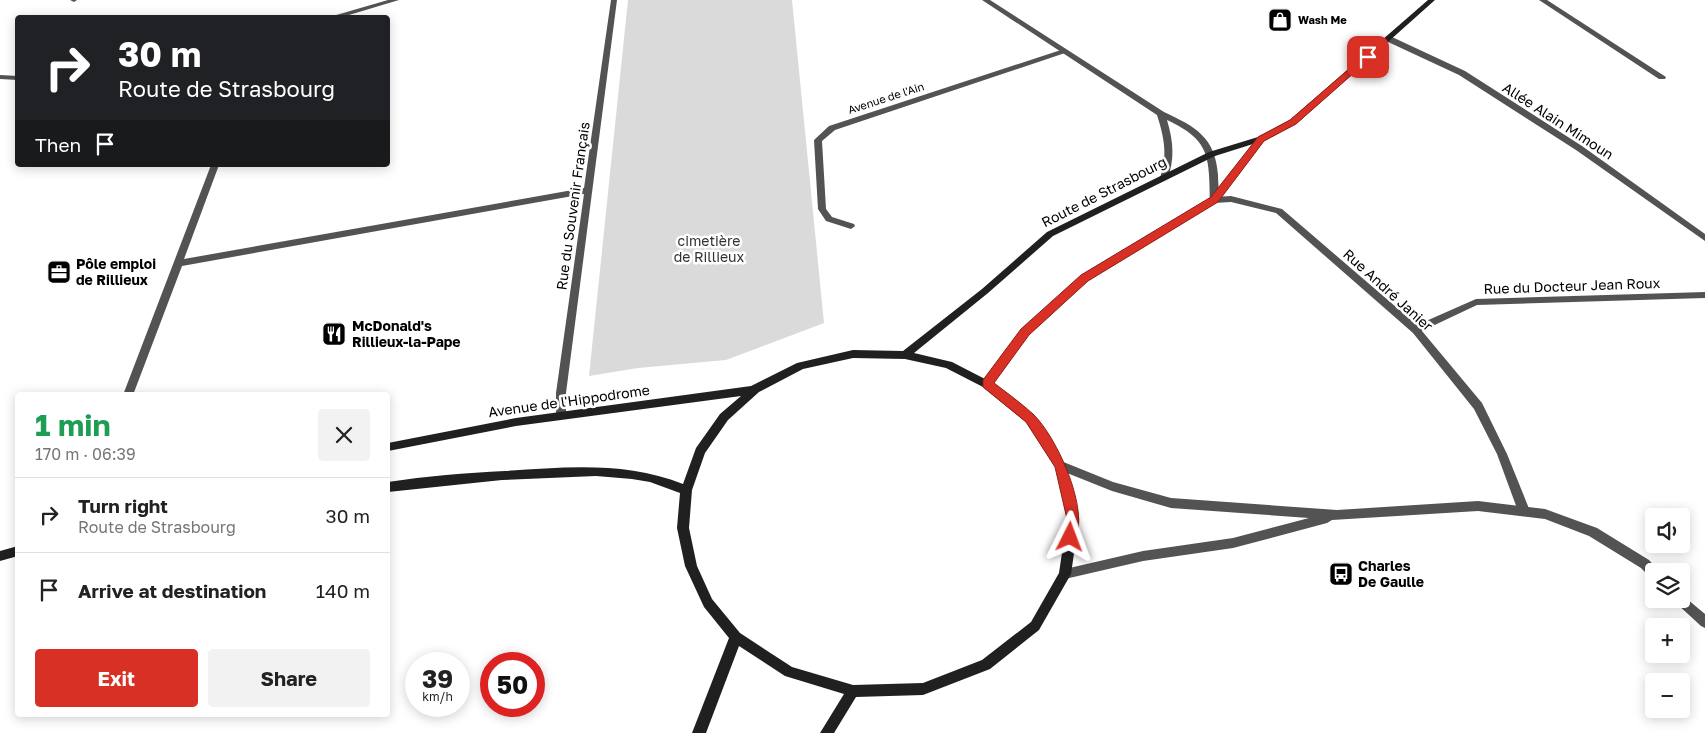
<!DOCTYPE html>
<html lang="en">
<head>
<meta charset="utf-8">
<style>
  :root { --surface:#fff; --page:#f2f2f2; --text:#222; --muted:#767676; --line:#e0e0e0; --accent:#d93025 }
  body { margin:0; font-family:"Golos Text",sans-serif; background:var(--page); color:var(--text); height:100vh; display:flex; flex-direction:column; font-size:19px; white-space:nowrap }
  * { box-sizing:border-box; margin:0 }
  p { font-size:16px; color:var(--muted) }
  .icon { flex:none; width:28px; height:28px; fill:none; stroke:currentColor; stroke-width:2; stroke-linecap:round; stroke-linejoin:round }
  .map { position:relative; flex:1; overflow:hidden }
  .side { position:absolute; left:15px; top:392px; width:375px; height:325px; display:flex; flex-direction:column; background:var(--surface); border-radius:5px; box-shadow:0 2px 12px #0003 }
  .side>* { flex:none }
  .hud { position:absolute; left:15px; top:15px; width:375px; height:152px; border-radius:5px; box-shadow:0 2px 12px #0003; background:#202124; color:#fff; overflow:hidden }
  .buttons { position:absolute; left:1645px; top:508px; display:grid; gap:10px }
  .buttons a { display:grid; place-items:center; width:45px; height:45px; border-radius:5px; background:var(--surface); box-shadow:0 2px 12px #0003; font-size:25px }
  .speed { position:absolute; left:405px; top:652px; display:flex; gap:10px; font-size:25px; font-weight:700; text-align:center }
  .speed>* { display:grid; place-content:center; width:65px; height:65px; border-radius:50%; background:var(--surface); box-shadow:0 2px 12px #0003; line-height:1 }
  .speed small { font-size:12px; font-weight:400 }
  .speed .limit { border:8px solid #d22; background:#fff; color:#111 }
  .pin { position:absolute; display:grid; place-items:center; width:42px; height:42px; color:#fff; margin:-21px; border-radius:10px; box-shadow:0 2px 8px #0006 }
  .me { position:absolute; width:55px; margin:-28px; rotate:3deg; stroke-linejoin:round; filter:drop-shadow(0 0 4px #0008) }
  .turn { display:flex; align-items:center; gap:18px; height:105px; padding:0 20px; font-size:22px }
  .turn .icon { width:65px; height:65px; stroke-width:2.5 }
  .turn b { display:block; font-size:35px; line-height:42px }
  .then { display:flex; align-items:center; height:48px; padding:0 20px; background:#0003; gap:10px; font-size:19px }
  .round { display:grid; place-items:center; flex:none; width:52px; height:52px; border-radius:5px; background:var(--page) }
  .summary { display:flex; align-items:center; justify-content:space-between; height:85px; padding:0 20px }
  h1 { font-size:30px; font-weight:700; line-height:38px; color:#1e9e55 }
  .button { display:flex; gap:10px; margin-top:auto; padding:10px 20px }
  .button a { flex:1; height:58px; border-radius:5px; background:var(--accent); color:#fff; font-size:20px; font-weight:700; line-height:58px; text-align:center }
  .button a+a { background:var(--page); color:var(--text) }
  ul { padding:0; list-style:none }
  li { display:flex; align-items:center; gap:15px; height:75px; padding:0 20px; border-top:1px solid var(--line) }
  li div { flex:1 }
  li b { display:block; font-size:19px }
  li em { font-style:normal }
  .map>svg:first-child { display:block }
</style>
</head>
<body>
<div class="map">
<svg width="1705" height="733" viewBox="0 0 1705 733">
  <rect width="100%" height="100%" fill="#fff"/>
  <polygon fill="#dadada" points="628,0 792,0 824,323 726,360 638,368 589,376"/>
  <g fill="none" stroke-linecap="round" stroke-linejoin="round">
    <g fill="#535353" fill-rule="evenodd">
      <polygon points="70,0 77,0 74,2"/>
      <polygon points="388,0 399,0 339,18 326,18"/>
      <polygon points="611,0 617,0 566,393 566,416 565,419 557,419 556,416 556,393 584,194 182,266 133,395 123,395 211,165 219,165 184,259 584,188"/>
      <polygon points="1539,0 1547,0 1666,77 1665,79 1659,79"/>
      <polygon points="1386,37 1392,37 1465,71 1582,146 1705,234 1705,241 1576,150 1459,75 1386,41"/>
      <polygon points="1061,50 1068,52 835,130 822,141 826,209 832,217 854,224 855,226 851,229 826,221 818,209 814,140 829,126"/>
      <polygon points="0,75 18,76 18,80 0,79"/>
      <polygon points="1231,196 1282,209 1417,325 1476,299 1705,292 1705,298 1477,305 1422,331 1482,403 1507,454 1530,511 1528,514 1524,516 1520,514 1518,511 1497,454 1474,409 1413,333 1276,213 1231,202 1214,203 1210,200 1214,197"/>
    </g>
    <g fill="#535353" fill-rule="evenodd">
      <path d="M982 0H990L1164 112C1196 127 1215 137 1218 175 1218 184 1220 194 1217 202L1214 203 1210 200C1209 156 1210 140 1167 120 1173 140 1175 157 1168 178L1164 181 1161 180 1160 178C1168 155 1164 137 1157 115Z"/>
      <polygon points="1061,461 1113,482 1171,498 1337,510 1478,501 1545,509 1597,528 1649,560 1659,571 1654,571 1654,578 1650,577 1641,568 1589,536 1545,519 1478,511 1332,520 1327,523 1233,548 1143,561 1065,579 1061,578 1059,574 1061,570 1065,569 1143,551 1233,538 1309,518 1171,508 1112,491 1057,469 1056,466 1057,463"/>
      <polygon points="1681,594 1705,614 1705,628 1701,626 1676,603 1674,599 1681,599"/>
    </g>
    <g fill="#202020" fill-rule="evenodd">
      <path d="M1428 0H1435L1296 124 1264 141 1217 202 1088 280 1028 335 993 383 1034 416 1066 466 1079 519 1071 574 1039 630 990 669 923 695 856 697 834 733H820L844 694 785 676 739 646 706 733H692L729 638 704 607 685 566 677 528 680 493 650 482 632 479 596 476 502 480 388 492V482C426 476 466 473 505 471 565 467 626 461 683 484L696 448 720 414 741 396 516 426 388 451V443L516 418 751 386 797 363 853 350 903 351 982 289 1047 232 1209 152 1258 137 1290 120ZM1253 144 1211 198 1082 276 1022 329 985 379 952 362 914 353 988 293 1053 236 1215 156ZM853 358 905 359 946 368 983 387 1026 422 1056 467 1067 519 1059 573 1031 622 982 660 923 683 853 685 792 667 740 633 712 599 697 566 689 528 692 490 705 453 728 420 759 392 803 369Z"/>
      <polygon points="18,546 18,556 0,561 0,551"/>
    </g>
  </g>
  <path fill="#d93025" stroke="#8d1f18" d="M1365 55 1372 57 1296 124 1264 141 1218 202 1088 281 1029 335 994 383C1007 393 1021 403 1033 414 1057 437 1090 510 1075 541H1066L1064 537 1067 519 1055 467 1026 422 983 387V380L1021 329 1081 275 1211 197 1258 137 1290 120Z"/>
  <defs>
    <g id="shop-square" transform="scale(1.25)"><rect x="-9" y="-9" width="18" height="18" rx="4" fill="#000" stroke="#fff"/><path d="M-5-2.5h2.3a2.7 3.5 0 0 1 5.4 0H5L5.5 6h-11ZM-1.5-2.5h3a1.5 2.3 0 0 0-3 0Z" fill="#fff"/></g>
    <g id="office-square" transform="scale(1.25)"><rect x="-9" y="-9" width="18" height="18" rx="4" fill="#000" stroke="#fff"/><path d="M-6-3h4V-5.5h4V-3h4V5H-6ZM-1-4.5V-3h2v-1.5ZM-6 0V1H6V0Z" fill="#fff"/></g>
    <g id="restaurant-square" transform="scale(1.25)"><rect x="-9" y="-9" width="18" height="18" rx="4" fill="#000" stroke="#fff"/><path d="M-5-6h1v4h1v-4h1v4h1v-4h1v5L-1.5 .5V6h-2V.5L-5-1ZM5-6V6H3V1.5H1.5Q1.5-4 5-6Z" fill="#fff"/></g>
    <g id="bus-square" transform="scale(1.25)"><rect x="-9" y="-9" width="18" height="18" rx="4" fill="#000" stroke="#fff"/><path d="M-5-6H5V4H4V6H2V4H-2V6H-4V4H-5ZM-3.5-4V0h7V-4ZM-3.5 1.2v1.5H-2V1.2ZM2 1.2v1.5H3.5V1.2Z" fill="#fff"/></g>
  </defs>
  <g fill-rule="evenodd">
    <use href="#shop-square" x="1280" y="20"/>
    <use href="#office-square" x="59" y="272"/>
    <use href="#restaurant-square" x="334" y="334"/>
    <use href="#bus-square" x="1341" y="574"/>
  </g>
  <g text-anchor="middle" stroke-width="5" stroke-linejoin="round" paint-order="stroke">
    <g font-size="11" font-weight="bold" fill="#000" stroke="#fff" text-anchor="start">
      <text x="1298" y="24">Wash Me</text>
    </g>
    <g font-size="11" fill="#000" stroke="#fff">
      <text transform="translate(886 98) rotate(-18)" y="4">Avenue de l'Ain</text>
    </g>
    <g font-size="14" fill="#000" stroke="#fff">
      <text transform="translate(1558 121) rotate(33)" y="5">Allée Alain Mimoun</text>
      <text transform="translate(1104 192) rotate(-27)" y="5">Route de Strasbourg</text>
      <text transform="translate(573 206) rotate(-82)" y="5">Rue du Souvenir Français</text>
      <text transform="translate(1572 286) rotate(-2)" y="5">Rue du Docteur Jean Roux</text>
      <text transform="translate(1388 290) rotate(42)" y="5">Rue André Janier</text>
      <text transform="translate(569 401) rotate(-8)" y="5">Avenue de l'Hippodrome</text>
    </g>
    <g font-size="14" fill="#313131" stroke="#fff">
      <text x="709" y="246">cimetière<tspan x="709" dy="16">de Rillieux</tspan></text>
    </g>
    <g font-size="14" font-weight="bold" fill="#000" stroke="#fff" text-anchor="start">
      <text x="76" y="269">Pôle emploi<tspan x="76" dy="16">de Rillieux</tspan></text>
      <text x="352" y="331">McDonald's<tspan x="352" dy="16">Rillieux-la-Pape</tspan></text>
      <text x="1358" y="571">Charles<tspan x="1358" dy="16">De Gaulle</tspan></text>
    </g>
  </g>
</svg>
<div class="buttons">
<a><svg class="icon" aria-label="sound" viewBox="0 0 24 24"><path d="M4 9h4l5-4v14l-5-4H4zM17 9q2 3 0 6"/></svg></a>
<a><svg class="icon" aria-label="layers" viewBox="0 0 24 24"><path d="M12 4l9 5-9 5-9-5zM3 14l9 5 9-5"/></svg></a>
<a>+</a>
<a>−</a>
</div>
<div class="speed"><div>39<small>km/h</small></div><div class="limit">50</div></div>
<div class="pin" style="left:1368px;top:57px;background:#d93025"><svg class="icon" aria-label="arrive" viewBox="0 0 24 24"><path d="M6 21V4h12l-3 4 3 4H6"/></svg></div>
<svg class="me" style="left:1070px;top:537px" viewBox="-20 -20 40 40"><path d="M0-17L14 15 0 8-14 15z" fill="#d93025" stroke="#fff" stroke-width="4"/></svg>
<div class="hud">
<div class="turn"><svg class="icon" aria-label="right" viewBox="0 0 24 24"><path d="M7 20v-9h11M14 6l5 5-5 5"/></svg><div><b>30 m</b>Route de Strasbourg</div></div>
<div class="then">Then<svg class="icon" aria-label="arrive" viewBox="0 0 24 24"><path d="M6 21V4h12l-3 4 3 4H6"/></svg></div>
</div>
<section class="side">
<div class="summary"><div><h1>1 min</h1><p>170 m · 06:39</p></div><a class="round"><svg class="icon" aria-label="close" viewBox="0 0 24 24"><path d="M6 6l12 12M18 6L6 18"/></svg></a></div>
<ul>
<li><svg class="icon" aria-label="right" viewBox="0 0 24 24"><path d="M7 20v-9h11M14 6l5 5-5 5"/></svg><div><b>Turn right</b><p>Route de Strasbourg</p></div><em>30 m</em></li>
<li><svg class="icon" aria-label="arrive" viewBox="0 0 24 24"><path d="M6 21V4h12l-3 4 3 4H6"/></svg><div><b>Arrive at destination</b></div><em>140 m</em></li>
</ul>
<div class="button"><a>Exit</a><a>Share</a></div>
</section>
</div>
</body>
</html>
